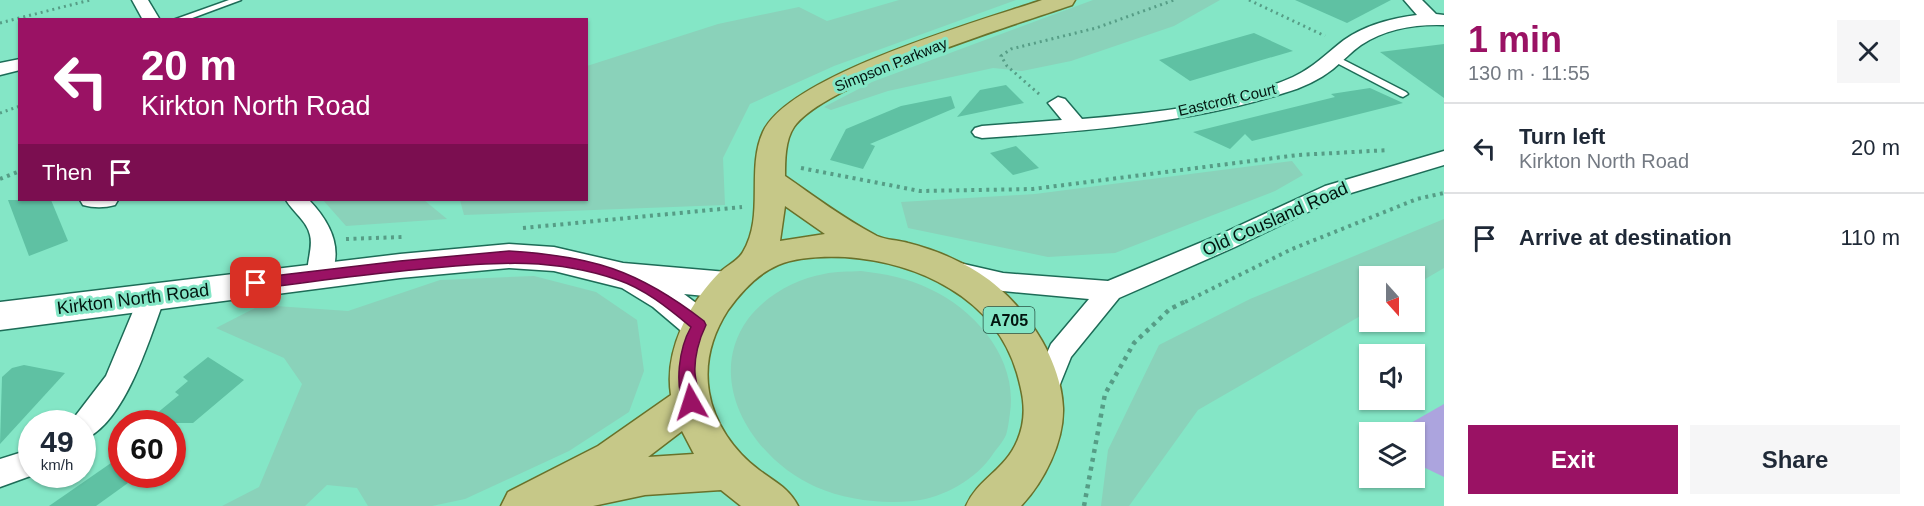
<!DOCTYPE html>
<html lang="en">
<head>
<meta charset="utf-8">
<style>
  :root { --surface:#fff; --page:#f6f6f7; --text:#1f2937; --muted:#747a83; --line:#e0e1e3; --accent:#9a1264 }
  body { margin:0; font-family:Arial,sans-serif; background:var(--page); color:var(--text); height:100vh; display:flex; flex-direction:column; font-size:22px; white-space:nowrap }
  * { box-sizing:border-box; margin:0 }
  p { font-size:20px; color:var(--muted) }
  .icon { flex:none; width:33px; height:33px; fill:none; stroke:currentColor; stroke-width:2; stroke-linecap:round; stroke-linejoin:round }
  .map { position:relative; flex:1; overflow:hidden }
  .sheet { display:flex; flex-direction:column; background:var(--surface); width:480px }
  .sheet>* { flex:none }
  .guide { position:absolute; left:18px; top:18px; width:570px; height:183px; border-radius:0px; box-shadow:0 2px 4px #0004; background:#9a1264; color:#fff; overflow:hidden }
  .needle { width:39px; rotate:159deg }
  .tools { position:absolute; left:1359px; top:266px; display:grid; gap:12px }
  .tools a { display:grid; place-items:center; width:66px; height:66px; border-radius:0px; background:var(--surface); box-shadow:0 2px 4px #0004; font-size:30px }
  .speed { position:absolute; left:18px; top:410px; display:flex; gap:12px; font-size:30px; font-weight:700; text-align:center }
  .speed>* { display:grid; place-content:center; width:78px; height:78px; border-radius:50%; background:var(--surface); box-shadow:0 2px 4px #0004; line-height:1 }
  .speed small { font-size:15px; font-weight:400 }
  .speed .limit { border:9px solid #d22; background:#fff; color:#111 }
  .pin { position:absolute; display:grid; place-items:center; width:51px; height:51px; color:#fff; margin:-26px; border-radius:12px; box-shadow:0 3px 9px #0006 }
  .me { position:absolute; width:66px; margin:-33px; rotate:354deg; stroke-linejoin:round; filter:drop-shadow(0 0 4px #0008) }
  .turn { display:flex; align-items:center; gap:21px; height:126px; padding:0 24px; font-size:27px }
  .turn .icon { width:78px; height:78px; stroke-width:2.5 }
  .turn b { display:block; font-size:42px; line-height:51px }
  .then { display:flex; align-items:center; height:57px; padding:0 24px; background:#0003; gap:12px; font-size:22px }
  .round { display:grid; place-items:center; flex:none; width:63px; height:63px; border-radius:0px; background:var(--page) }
  .headline { display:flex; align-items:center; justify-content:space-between; height:102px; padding:0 24px }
  h1 { font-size:36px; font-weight:800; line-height:45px; color:var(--accent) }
  .action { display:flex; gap:12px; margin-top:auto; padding:12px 24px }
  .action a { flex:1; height:69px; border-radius:0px; background:var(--accent); color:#fff; font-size:24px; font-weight:800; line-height:69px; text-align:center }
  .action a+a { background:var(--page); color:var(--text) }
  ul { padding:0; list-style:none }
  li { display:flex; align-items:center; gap:18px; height:90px; padding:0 24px; border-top:2px solid var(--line) }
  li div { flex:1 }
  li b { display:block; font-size:22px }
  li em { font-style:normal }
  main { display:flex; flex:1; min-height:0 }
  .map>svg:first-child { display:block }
</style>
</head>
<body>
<main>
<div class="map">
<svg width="1444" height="506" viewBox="0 0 1444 506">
  <rect width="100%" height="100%" fill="#84e6c6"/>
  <g fill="#8ad2ba">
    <polygon points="899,0 1016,0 834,66 750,104 723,158 725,205 464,215 460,200 586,200 587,66 718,24 799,7 827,21"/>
    <polygon points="1093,0 1220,0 1174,26 1071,61 1022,71 993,68 888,91 831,110 824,107 872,82"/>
    <polygon points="1292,161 1303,175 1275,191 1115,253 1048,257 908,228 901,202 1035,194"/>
    <polygon points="323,200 424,200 447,219 346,226"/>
    <polygon points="1444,219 1444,268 1415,285 1414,276 1370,276 1369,311 1198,410 1129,506 1101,506 1108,450 1159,345 1250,299"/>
    <path d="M861 271C885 274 908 278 930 289 977 311 1018 360 1010 413 1009 420 1008 429 1006 435 1003 442 997 448 993 454 977 479 943 498 913 501 881 504 846 500 816 487 754 460 703 381 748 319 766 295 796 279 824 274 836 271 849 272 861 271Z"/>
    <polygon points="534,276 596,292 637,320 644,371 629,412 569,451 465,499 432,506 368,506 357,488 327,485 305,506 222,506 259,487 302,384 284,358 216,328 261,305 348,311 440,280"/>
  </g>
  <polygon fill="#aca4de" points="1444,404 1444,477 1415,463 1414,432 1395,432"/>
  <g fill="#5fc1a3">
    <polygon points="1295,0 1391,0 1347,23"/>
    <polygon points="1254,33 1293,51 1190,81 1159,60"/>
    <polygon points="1444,44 1444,98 1380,52"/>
    <polygon points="1006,85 1024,103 957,117 980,90"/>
    <polygon points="1370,88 1403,103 1252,141 1245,134 1230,149 1193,132 1335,97 1331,94"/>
    <polygon points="951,96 955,108 870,144 875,146 863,169 830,160 846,129 901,106"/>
    <polygon points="1016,146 1039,168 1013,175 990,153"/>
    <polygon points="8,200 51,200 68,241 29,256"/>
    <polygon points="208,357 244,380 193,423 145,423 179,395 175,392 188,381 183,377"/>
    <polygon points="24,365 65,373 0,444 2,377 12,368"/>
    <polygon points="111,463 128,483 96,506 49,506"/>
  </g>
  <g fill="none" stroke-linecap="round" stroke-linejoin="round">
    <g stroke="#1d6c57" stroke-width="3">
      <g id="lane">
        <polygon points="229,0 241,0 187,20 173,20"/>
        <polygon points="1334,55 1406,92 1408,94 1403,97 1400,96 1331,60 1331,56"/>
      </g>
    </g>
    <g stroke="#1d6c57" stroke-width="3">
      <g id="street">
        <polygon points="132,0 148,0 160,20 143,20"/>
        <path d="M1404 0H1422L1436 14 1444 15V25C1415 24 1385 29 1361 45 1351 52 1343 61 1333 69 1319 80 1302 88 1284 93 1186 124 1084 131 982 138L975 136 972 132 975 128 982 126 1062 120 1048 103 1058 97 1065 99 1082 119C1152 113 1228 106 1293 77 1313 68 1327 53 1344 40 1365 25 1393 18 1417 15Z"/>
        <polygon points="20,59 20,70 0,75 0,63"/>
        <polygon points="1444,151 1444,165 1341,196 1235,247 1119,298 1071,357 1052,404 1042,408 1032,404 1028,396 1051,344 1089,299 1003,291 946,277 943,271 946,265 955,262 1003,273 1108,281 1219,235 1325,186"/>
        <path d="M80 200H118L115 205C104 208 94 208 83 205Z"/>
        <path d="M286 200H309C331 223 345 251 328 281L319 284 310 281C303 268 314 250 310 235 307 221 293 212 286 200Z"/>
        <path d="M152 287 161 290 165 297C150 337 125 425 82 440V423H70L106 376 139 297 143 290Z"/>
        <polygon points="32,449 32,474 36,474 0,487 0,459"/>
      </g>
    </g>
    <g stroke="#1d6c57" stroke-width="3">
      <polygon id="secondary" points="509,244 554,247 623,263 727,272 739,276 744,285 739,294 727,298 684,294 712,315 717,325 712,335 699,339 686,335 653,307 622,288 554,271 509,268 400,278 0,330 0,302 400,254"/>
    </g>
    <g stroke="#69712a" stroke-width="3">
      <path id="primary" d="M1042 0H1075L1072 5C1014 25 826 82 794 127 785 140 785 161 785 176 814 196 844 219 877 236 886 240 898 240 908 243 932 249 957 259 979 273 1021 300 1061 356 1063 408 1064 442 1044 482 1021 506H966C980 474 1012 470 1022 426 1026 407 1022 391 1017 373 995 297 917 262 845 257 823 256 797 257 778 265 757 274 741 292 728 310 712 335 704 362 709 392 714 423 734 451 759 470 775 482 789 488 798 506H741L721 490 645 495 593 506H501L508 492 598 446 671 395C664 350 689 304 719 273 726 266 739 260 743 252 765 216 746 169 763 132 789 75 980 21 1042 0ZM785 206 825 234 780 241ZM682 431 694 454 648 457Z"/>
    </g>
    <g stroke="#569d86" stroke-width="3" stroke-dasharray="2 4" stroke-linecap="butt">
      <polyline points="1249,0 1325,36"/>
      <polyline points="0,23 90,0"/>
      <polyline points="1039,94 1007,66 1001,56 1011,49 1096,28 1174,0"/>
      <polyline points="0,113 20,106"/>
    </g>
    <g stroke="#569d86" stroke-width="4" stroke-dasharray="3 4.5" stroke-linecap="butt">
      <polyline points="801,168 920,191 1033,189 1298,155 1389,150"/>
      <polyline points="0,179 20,171"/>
      <polyline points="523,228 742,207"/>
      <polyline points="346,239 402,237"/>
      <polyline points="1185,302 1292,249 1417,199 1444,193"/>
    </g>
    <polyline stroke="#569d86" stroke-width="4.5" stroke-dasharray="4 5" stroke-linecap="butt" points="1084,506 1105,394 1134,343 1170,309 1188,300"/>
    <use href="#lane" fill="#fff" fill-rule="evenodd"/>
    <use href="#street" fill="#fff" fill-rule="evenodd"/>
    <use href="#secondary" fill="#fff" fill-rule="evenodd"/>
    <use href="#primary" fill="#c6c888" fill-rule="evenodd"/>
  </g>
  <path fill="#9a1264" stroke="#640c41" stroke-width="1.5" d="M509 251C592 256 638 270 704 321L706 325C699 339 694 358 695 373 696 384 701 397 696 407H685C674 385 679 348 691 327 669 309 645 289 618 280 555 258 498 262 433 268 374 273 315 281 256 289L249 283 256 278 400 261Z"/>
  <g text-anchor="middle" stroke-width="6" stroke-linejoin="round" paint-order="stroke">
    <g font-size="15" fill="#02150f" stroke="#84e6c6">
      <text transform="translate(891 65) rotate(-22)" y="5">Simpson Parkway</text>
      <text transform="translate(1227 100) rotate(-13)" y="5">Eastcroft Court</text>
    </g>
    <rect fill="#84e6c6" stroke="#295446" stroke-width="1.5" x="983.5" y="307" width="51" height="26" rx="4.5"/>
    <g font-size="16" font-weight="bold" fill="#02150f">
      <text x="1009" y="326">A705</text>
    </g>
    <g font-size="18" fill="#02150f" stroke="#84e6c6">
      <text transform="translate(1275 219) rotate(-24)" y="6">Old Cousland Road</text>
      <text transform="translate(133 299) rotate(-7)" y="6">Kirkton North Road</text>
    </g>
  </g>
</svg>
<div class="tools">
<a><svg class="needle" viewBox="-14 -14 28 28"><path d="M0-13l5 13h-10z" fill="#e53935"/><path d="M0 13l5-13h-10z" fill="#747a83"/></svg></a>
<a><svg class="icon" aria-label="sound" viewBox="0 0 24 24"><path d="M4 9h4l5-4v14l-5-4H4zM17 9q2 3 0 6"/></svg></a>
<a><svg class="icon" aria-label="layers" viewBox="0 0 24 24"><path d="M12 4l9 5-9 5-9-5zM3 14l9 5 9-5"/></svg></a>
</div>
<div class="speed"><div>49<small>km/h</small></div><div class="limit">60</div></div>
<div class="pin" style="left:256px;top:283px;background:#d93025"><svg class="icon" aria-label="arrive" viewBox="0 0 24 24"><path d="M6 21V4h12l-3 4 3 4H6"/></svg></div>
<svg class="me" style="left:691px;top:402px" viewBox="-20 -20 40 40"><path d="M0-17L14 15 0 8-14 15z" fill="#9a1264" stroke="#fff" stroke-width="4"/></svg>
<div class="guide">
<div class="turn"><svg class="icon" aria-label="left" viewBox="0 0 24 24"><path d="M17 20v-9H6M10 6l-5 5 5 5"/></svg><div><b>20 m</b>Kirkton North Road</div></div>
<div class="then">Then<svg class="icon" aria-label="arrive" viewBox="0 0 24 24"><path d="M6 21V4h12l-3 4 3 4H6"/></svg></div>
</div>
</div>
<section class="sheet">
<div class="headline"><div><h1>1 min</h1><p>130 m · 11:55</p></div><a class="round"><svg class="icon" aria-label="close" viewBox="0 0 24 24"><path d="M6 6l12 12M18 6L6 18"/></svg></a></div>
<ul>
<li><svg class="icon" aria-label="left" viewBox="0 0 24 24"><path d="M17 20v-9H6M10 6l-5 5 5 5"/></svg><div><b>Turn left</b><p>Kirkton North Road</p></div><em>20 m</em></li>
<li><svg class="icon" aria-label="arrive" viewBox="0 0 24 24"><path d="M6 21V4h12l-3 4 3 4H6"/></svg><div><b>Arrive at destination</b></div><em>110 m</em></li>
</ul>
<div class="action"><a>Exit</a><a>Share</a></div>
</section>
</main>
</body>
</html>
